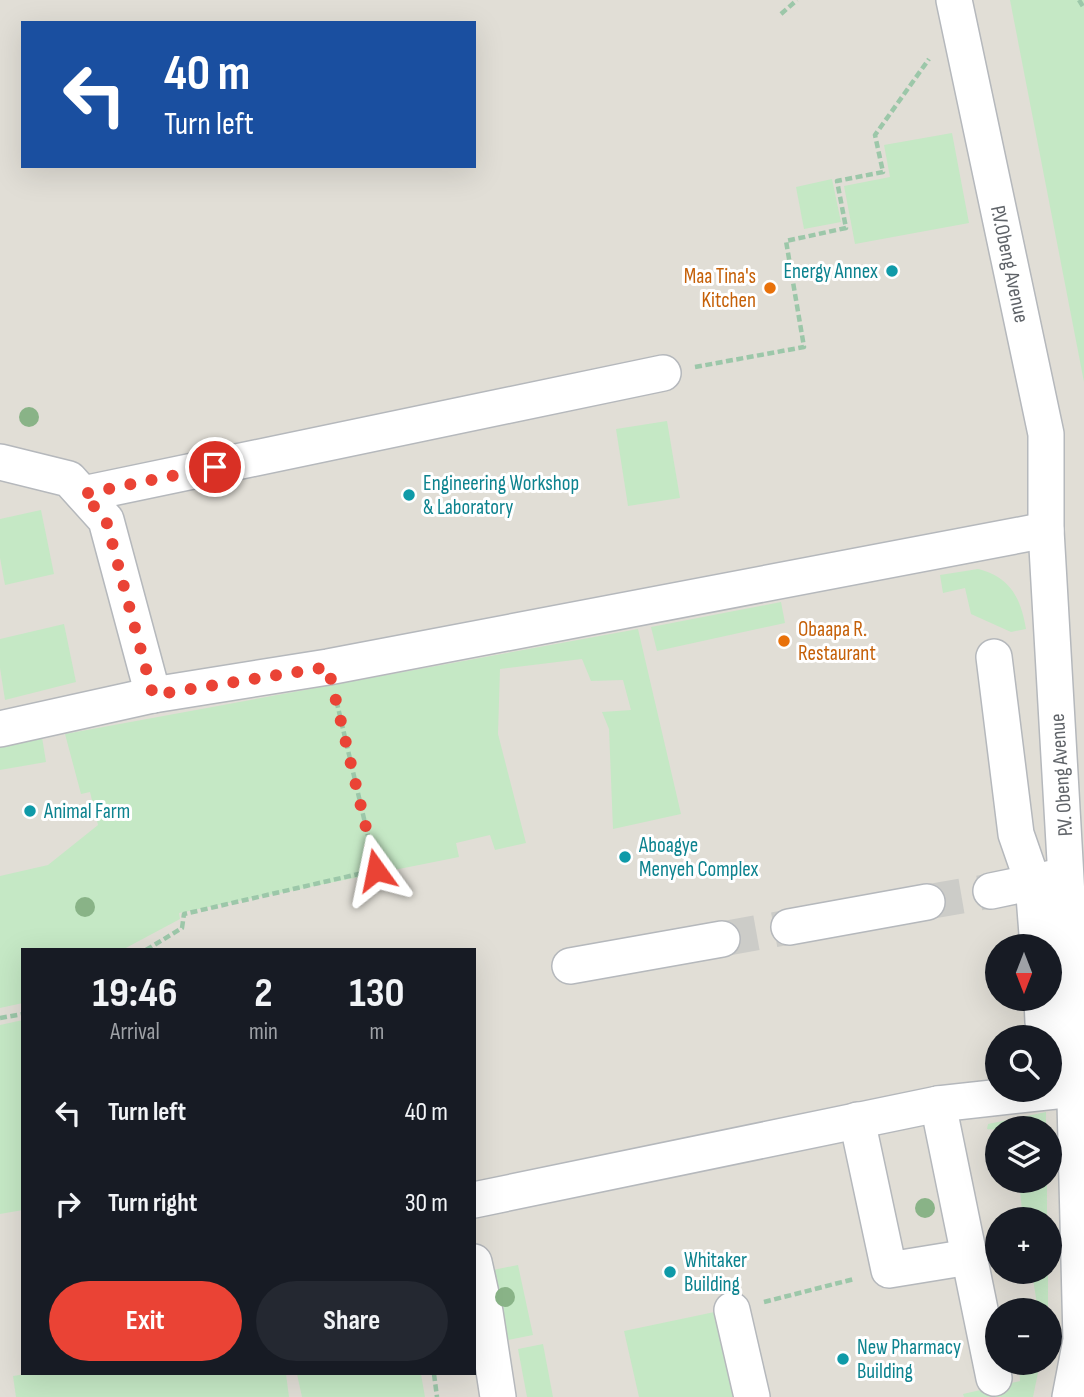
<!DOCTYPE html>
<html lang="en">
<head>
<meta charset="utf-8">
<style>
  :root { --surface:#171b24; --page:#242831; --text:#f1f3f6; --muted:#9ea1a6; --accent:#ea4335 }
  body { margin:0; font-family:"Sofia Sans Condensed",sans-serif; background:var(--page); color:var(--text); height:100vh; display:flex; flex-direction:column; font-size:26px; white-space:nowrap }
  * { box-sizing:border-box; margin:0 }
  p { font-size:23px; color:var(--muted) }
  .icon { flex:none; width:38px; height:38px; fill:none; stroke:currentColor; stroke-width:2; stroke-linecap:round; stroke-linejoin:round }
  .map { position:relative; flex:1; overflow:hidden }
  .details { position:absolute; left:21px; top:948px; width:455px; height:427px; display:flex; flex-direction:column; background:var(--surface); border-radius:0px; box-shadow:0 7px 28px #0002 }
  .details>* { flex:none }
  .banner { position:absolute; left:21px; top:21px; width:455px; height:147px; border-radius:0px; box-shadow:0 7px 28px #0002; background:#1a4fa0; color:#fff; overflow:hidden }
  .needle { width:46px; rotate:180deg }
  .tools { position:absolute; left:985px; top:934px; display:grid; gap:14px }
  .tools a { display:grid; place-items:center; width:77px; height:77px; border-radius:50%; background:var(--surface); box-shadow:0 7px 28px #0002; font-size:35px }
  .pin { position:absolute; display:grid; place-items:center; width:60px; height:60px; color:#fff; margin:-30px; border:4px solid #fff; border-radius:50%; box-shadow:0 2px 7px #0007 }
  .me { position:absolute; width:77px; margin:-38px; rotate:348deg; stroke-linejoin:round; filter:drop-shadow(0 0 5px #0008) }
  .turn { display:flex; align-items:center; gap:24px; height:147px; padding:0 28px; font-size:32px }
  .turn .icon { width:91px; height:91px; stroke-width:2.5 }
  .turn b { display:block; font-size:49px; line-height:60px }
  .eta { display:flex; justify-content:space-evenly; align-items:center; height:119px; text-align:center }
  .eta b { font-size:42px; font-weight:700; line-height:49px }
  .action { display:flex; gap:14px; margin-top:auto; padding:14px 28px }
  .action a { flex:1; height:80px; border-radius:42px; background:var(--accent); color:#fff; font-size:28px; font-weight:700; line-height:80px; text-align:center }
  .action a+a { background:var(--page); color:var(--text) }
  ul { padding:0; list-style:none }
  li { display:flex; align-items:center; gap:21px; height:91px; padding:0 28px }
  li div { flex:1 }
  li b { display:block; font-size:26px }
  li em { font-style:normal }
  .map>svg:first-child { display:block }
</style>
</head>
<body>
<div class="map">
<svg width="1084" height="1397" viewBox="0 0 1084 1397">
  <rect width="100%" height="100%" fill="#f1efe8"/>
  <path fill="#e1ded6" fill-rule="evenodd" d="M0 0H1084V1397H0ZM23 23H474V166H23ZM998 947H1050V999H998ZM23 950H474V1374H23ZM998 1038H1050V1090H998ZM998 1129H1050V1181H998ZM998 1220H1050V1272H998ZM998 1311H1050V1363H998Z"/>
  <g fill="#c5e8c5">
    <polygon points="1010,0 1084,0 1084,382"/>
    <polygon points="952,133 969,223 855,244 844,186 890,177 884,145"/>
    <polygon points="832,179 841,222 804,229 796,187"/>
    <polygon points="667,421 680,498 628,506 616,429"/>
    <polygon points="41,510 54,574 5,585 0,558 0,519"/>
    <path d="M978 569C1011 577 1021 599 1026 629L1011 632 971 614 965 588 943 593 940 575Z"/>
    <polygon points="781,602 785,623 657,651 651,627"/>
    <polygon points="64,624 76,682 5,700 0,668 0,639"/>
    <polygon points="638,629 681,814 613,829 609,729 602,712 631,710 623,680 591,681 582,659 500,669 498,734 526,843 495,850 490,835 456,843 459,857 179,913 180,919 122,950 23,950 23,1003 0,1008 0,876 48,865 98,825 90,792 81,794 65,734"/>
    <polygon points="42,737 46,762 0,770 0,745"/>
    <polygon points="23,1020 23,1210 0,1214 0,1025"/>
    <path d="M1046 1112V1129C1032 1129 996 1131 987 1129L988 1124Z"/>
    <polygon points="1019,1181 1047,1181 1047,1220 1023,1220"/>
    <polygon points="518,1265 533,1335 508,1340 493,1270"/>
    <polygon points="1032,1272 1048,1272 1048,1311 1038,1311"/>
    <polygon points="724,1310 743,1397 639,1397 624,1331"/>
    <polygon points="543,1344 553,1397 527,1397 518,1349"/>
    <polygon points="1019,1363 1040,1363 1033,1397 964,1397 963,1394 1020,1381"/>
    <polygon points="26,1374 286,1374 289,1397 16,1397 13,1376"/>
    <polygon points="297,1374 421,1374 425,1397 302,1397"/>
  </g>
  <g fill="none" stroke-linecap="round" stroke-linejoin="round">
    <g stroke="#ccccc8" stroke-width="35" stroke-dasharray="35 18" stroke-linecap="butt">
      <polyline points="927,902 991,891"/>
      <polyline points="722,939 789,927"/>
    </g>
    <g stroke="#b5b8bc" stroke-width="38">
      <g id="minor">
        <polyline points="954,0 1046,434 1046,530 1072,983 1081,1340 1070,1397"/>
        <polyline points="0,462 69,479 106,520 153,695"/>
        <polyline points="83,494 663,373"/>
        <polyline points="994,657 1016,834 1033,883 1038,947"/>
        <polyline points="0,729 153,695 328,667 1046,530"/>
        <polyline points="991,891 1053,878"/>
        <polyline points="789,927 927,902"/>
        <polyline points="570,966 722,939"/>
        <polyline points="1042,999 1043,1022 1052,1039 1073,1046"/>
        <polyline points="938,1104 994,1378"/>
        <polyline points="857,1120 889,1270 969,1257"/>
        <polyline points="474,1200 938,1104 1074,1089"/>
        <polyline points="474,1262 485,1312 498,1397"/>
        <polyline points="732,1310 752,1397"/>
      </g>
    </g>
    <g stroke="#9cc7a9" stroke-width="4.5" stroke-dasharray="7 3.5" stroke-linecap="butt">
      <polyline points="1079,0 1084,8"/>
      <polyline points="781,14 797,0"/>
      <polyline points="695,367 804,347 786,241 846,228 837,181 883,172 875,135 929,59"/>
      <polyline points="146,950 182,928 184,914 376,870 336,699"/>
      <polyline points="0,1018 23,1014"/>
      <polyline points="764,1302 854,1279"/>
      <polyline points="434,1374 437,1397"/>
    </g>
    <use href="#minor" stroke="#fff" stroke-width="35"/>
  </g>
  <g fill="#89b387">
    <circle cx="29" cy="417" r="10"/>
    <circle cx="85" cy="907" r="10"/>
    <circle cx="925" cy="1208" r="10"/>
    <circle cx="505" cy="1297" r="10"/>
  </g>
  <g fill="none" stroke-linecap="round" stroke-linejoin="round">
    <polyline stroke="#ea4335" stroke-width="12" stroke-dasharray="0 21.6" points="215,467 83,494 106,520 153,695 328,667 376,870"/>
  </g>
  <g fill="#0f9aa8" stroke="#fff" stroke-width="2.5">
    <circle cx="892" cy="271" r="7"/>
    <circle cx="409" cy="495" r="7"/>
    <circle cx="30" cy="811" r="7"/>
    <circle cx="625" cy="857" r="7"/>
    <circle cx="670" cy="1272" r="7"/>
    <circle cx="843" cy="1359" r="7"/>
  </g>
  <g fill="#e8710a" stroke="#fff" stroke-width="2.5">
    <circle cx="770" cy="288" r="7"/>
    <circle cx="784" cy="641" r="7"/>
  </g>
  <g text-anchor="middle" stroke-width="6" stroke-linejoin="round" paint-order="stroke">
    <g font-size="21" fill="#5f6368" stroke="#fff">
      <text transform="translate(1010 264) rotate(78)" y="7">P.V.Obeng Avenue</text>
      <text transform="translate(1061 775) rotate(-94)" y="7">P.V. Obeng Avenue</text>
    </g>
    <g font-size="21" fill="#0d838f" stroke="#fff" text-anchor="start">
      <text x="878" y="278" text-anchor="end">Energy Annex</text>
      <text x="423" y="490">Engineering Workshop<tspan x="423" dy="24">&amp; Laboratory</tspan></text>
      <text x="44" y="818">Animal Farm</text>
      <text x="639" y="852">Aboagye<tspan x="639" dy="24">Menyeh Complex</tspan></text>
      <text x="684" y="1267">Whitaker<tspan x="684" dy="24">Building</tspan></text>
      <text x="857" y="1354">New Pharmacy<tspan x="857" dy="24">Building</tspan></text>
    </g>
    <g font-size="21" fill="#c56008" stroke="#fff" text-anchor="end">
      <text x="756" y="283">Maa Tina's<tspan x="756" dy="24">Kitchen</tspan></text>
      <text x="798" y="636" text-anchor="start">Obaapa R.<tspan x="798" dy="24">Restaurant</tspan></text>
    </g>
  </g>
</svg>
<div class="tools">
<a><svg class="needle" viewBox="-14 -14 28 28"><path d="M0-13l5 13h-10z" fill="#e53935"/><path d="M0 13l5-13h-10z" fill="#9ea1a6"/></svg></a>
<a><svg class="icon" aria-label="search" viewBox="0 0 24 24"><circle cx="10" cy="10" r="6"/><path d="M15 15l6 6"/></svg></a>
<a><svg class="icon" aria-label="layers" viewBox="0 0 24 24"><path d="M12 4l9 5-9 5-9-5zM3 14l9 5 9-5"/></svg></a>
<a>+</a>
<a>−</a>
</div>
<div class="pin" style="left:215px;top:467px;background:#d93025"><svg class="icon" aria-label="arrive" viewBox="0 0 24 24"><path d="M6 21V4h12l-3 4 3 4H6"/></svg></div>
<svg class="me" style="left:376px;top:870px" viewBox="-20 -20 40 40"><path d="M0-17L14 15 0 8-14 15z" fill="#ea4335" stroke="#fff" stroke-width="4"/></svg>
<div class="banner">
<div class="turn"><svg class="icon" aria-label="left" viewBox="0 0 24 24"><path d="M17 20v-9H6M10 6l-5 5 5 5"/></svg><div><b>40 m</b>Turn left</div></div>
</div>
<section class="details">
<div class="eta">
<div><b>19:46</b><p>Arrival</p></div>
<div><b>2</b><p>min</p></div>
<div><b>130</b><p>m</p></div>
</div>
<ul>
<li><svg class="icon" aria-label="left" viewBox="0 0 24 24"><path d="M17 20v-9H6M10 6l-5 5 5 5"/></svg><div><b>Turn left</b></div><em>40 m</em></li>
<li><svg class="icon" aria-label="right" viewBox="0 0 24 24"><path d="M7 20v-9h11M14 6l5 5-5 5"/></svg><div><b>Turn right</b></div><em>30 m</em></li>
</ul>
<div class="action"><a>Exit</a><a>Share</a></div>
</section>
</div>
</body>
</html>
